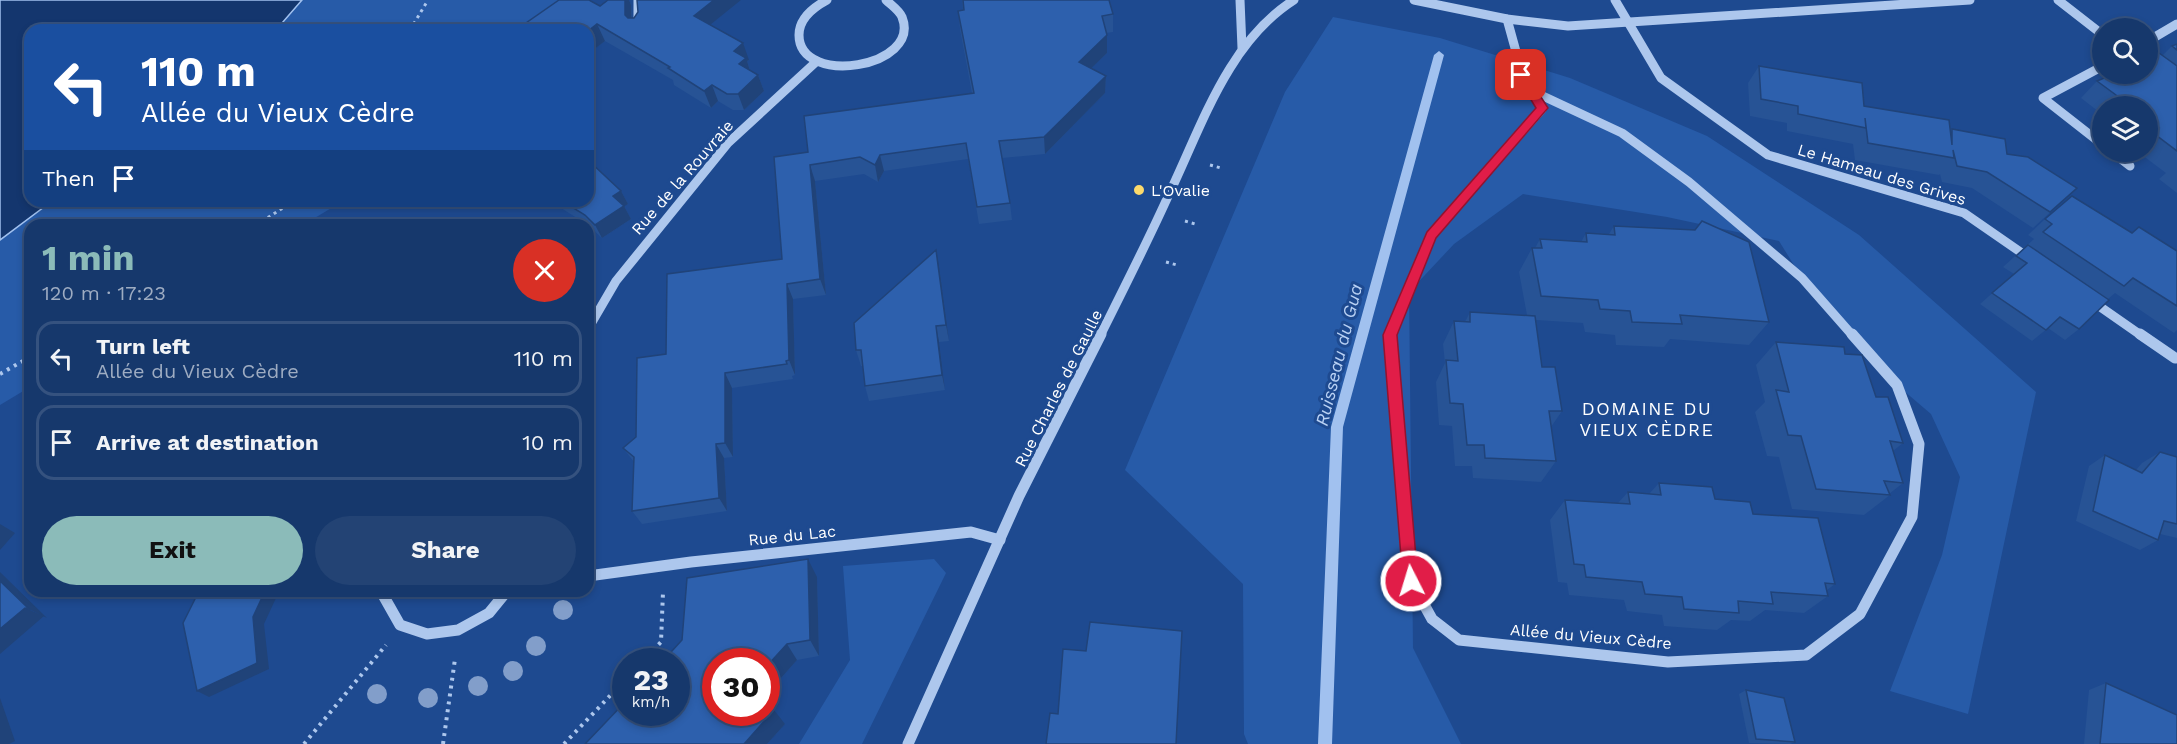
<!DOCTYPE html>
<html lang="en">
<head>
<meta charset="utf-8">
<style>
  :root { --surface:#16386c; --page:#234374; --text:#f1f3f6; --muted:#9eacc2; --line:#35527f; --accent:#8bbbb9 }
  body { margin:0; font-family:"Work Sans",sans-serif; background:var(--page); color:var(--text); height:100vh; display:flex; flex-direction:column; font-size:22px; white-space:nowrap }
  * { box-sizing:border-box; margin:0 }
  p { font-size:20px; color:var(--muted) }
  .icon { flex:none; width:33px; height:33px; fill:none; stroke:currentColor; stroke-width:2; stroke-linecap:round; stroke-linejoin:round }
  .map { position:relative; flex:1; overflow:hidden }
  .details { position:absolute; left:24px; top:219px; width:570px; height:378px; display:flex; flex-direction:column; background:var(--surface); border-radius:18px; box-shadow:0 3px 9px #0003,0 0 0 2px var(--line) }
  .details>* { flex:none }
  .guide { position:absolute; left:24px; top:24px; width:570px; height:183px; border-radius:18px; box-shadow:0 3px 9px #0003,0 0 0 2px var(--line); background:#1a4fa0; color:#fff; overflow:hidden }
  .controls { position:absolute; left:2092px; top:18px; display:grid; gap:12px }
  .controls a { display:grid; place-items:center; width:66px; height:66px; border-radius:50%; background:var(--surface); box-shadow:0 3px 9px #0003,0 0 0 2px var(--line); font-size:30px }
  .speed { position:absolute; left:612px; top:648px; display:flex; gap:12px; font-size:30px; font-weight:700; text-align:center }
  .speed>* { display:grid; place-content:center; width:78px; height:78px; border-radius:50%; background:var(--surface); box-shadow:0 3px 9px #0003,0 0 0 2px var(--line); line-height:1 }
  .speed small { font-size:15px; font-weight:400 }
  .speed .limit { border:9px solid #d22; background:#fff; color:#111 }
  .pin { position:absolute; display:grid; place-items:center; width:51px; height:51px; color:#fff; margin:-26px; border-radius:12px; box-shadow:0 3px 9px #0006 }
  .me { position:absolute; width:66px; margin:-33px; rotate:355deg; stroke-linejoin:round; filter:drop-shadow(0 0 4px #0008) }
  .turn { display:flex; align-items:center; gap:21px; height:126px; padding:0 18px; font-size:27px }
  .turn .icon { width:78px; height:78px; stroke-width:2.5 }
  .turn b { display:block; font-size:42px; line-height:51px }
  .then { display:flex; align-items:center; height:57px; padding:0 18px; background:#0003; gap:12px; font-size:22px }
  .round { display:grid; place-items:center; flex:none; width:63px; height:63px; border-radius:32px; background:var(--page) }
  .overview { display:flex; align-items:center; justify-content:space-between; height:102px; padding:0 18px }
  h1 { font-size:36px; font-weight:700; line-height:45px; color:var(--accent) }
  .primary-button { display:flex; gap:12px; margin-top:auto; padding:12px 18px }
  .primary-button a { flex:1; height:69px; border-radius:36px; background:var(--accent); color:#111; font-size:24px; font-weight:700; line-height:69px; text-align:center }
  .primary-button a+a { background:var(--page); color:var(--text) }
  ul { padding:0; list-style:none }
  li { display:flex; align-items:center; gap:18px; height:75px; margin:0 12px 9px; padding:0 6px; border:3px solid var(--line); border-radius:18px }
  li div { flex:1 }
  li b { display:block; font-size:22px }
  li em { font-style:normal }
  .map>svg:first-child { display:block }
</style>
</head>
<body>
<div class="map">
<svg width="2177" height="744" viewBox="0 0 2177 744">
  <rect width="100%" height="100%" fill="#1e4a90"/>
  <g fill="#275ba8">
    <polygon points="0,0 565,0 542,30 30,30 30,201 343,201 303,225 30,225 30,387 0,405"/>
    <polygon points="1333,17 1440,38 1570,78 1707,136 1859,235 2036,392 1968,714 1890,691 1942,555 1960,477 1931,414 1897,385 1802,278 1779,241 1667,217 1523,194 1454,244 1409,292 1413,648 1461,744 1248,744 1244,734 1243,584 1125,470 1285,92"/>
    <polygon points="934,559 946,573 862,744 799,744 850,660 843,566"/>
  </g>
  <polygon fill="#14366e" stroke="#a1c1ef" stroke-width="1.5" points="0,0 302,0 276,30 30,30 30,201 52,201 0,240"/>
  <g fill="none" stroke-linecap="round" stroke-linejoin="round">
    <polygon fill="#a1c1ef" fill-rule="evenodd" points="1439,51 1444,55 1343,427 1332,744 1318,744 1331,427 1434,55"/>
    <g stroke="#adc7ed" stroke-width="3" stroke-dasharray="3 4" stroke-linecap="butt">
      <polyline points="410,30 428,0"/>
      <polyline points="1210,165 1221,168"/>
      <polyline points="1185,221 1195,224"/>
      <polyline points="256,225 294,201"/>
      <polyline points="1166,262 1177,265"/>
    </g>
    <g stroke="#adc7ed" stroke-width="4" stroke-dasharray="3 5" stroke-linecap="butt">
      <polyline points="0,374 30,357"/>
      <polyline points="642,662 661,642 663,592"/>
      <polyline points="304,744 386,645"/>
      <polyline points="443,744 455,659"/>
      <polyline points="564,744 626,679"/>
    </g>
    <g stroke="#adc7ed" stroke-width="9">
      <polyline points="638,0 638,25"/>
      <path d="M827 0C814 7 799 18 799 35 799 87 922 68 902 17 899 10 891 5 886 0"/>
      <polyline points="1240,0 1242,48"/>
      <polyline points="1414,0 1507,19 1568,26 1970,0"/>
      <polyline points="1615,0 1661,78 1768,155 1964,213 2032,260"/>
      <polyline points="2058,0 2103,35"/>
      <polyline points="1507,19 1520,66 1530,90"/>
      <polyline points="2148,41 2177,24"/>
      <polyline points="2103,66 2043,98 2103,145"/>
      <polyline points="1528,89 1530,90"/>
      <polyline points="1530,90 1622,133 1689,182 1802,278 1853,336"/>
      <polyline points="2112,152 2130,166"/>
      <polyline points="2089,299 2142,336"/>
      <polyline points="588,329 616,281 728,143 817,61"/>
      <path d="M1100 336C1124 288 1148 241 1170 192 1202 125 1228 42 1294 0"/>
      <polyline points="1390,336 1431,235 1542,109 1530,90"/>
    </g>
    <g stroke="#adc7ed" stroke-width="11">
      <polyline points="1390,334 1411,581 1432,619 1459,640 1668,662 1806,655 1860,614 1912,517 1919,444 1897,385 1852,334"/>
      <polyline points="2140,334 2175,358"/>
      <polyline points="588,576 691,562 971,532 1000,540"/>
      <polyline points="384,591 383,595 400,625 427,634 458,630 489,613 507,591"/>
      <polyline points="908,744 1019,496 1101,334"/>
    </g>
  </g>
  <g fill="#829eca">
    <circle cx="563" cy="610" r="10"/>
    <circle cx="536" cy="646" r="10"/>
    <circle cx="513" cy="671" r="10"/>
    <circle cx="478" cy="686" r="10"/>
    <circle cx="377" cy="694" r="10"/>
    <circle cx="428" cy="698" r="10"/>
  </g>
  <g fill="#275395">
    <polygon points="608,0 629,0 631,5 632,18 709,25 749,60 747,61 750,70 758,75 764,91 744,110 733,110 718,101 711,108 674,85 673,80 605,41 588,54 588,30 530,30 526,23 600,6"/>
    <polygon points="962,0 1109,0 1113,14 1113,32 1106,33 1107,53 1091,68 1106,76 1105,93 1045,154 1002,158 1010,203 1012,220 979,224 968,159 884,171 878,182 864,174 815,181 826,295 793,299 795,375 792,376 793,379 732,388 733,457 724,458 727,511 642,524 632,511 634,462 623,448 636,437 666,354 782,259 808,152 972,93 960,29 958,11 963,10"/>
    <polygon points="2177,44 2177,193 2159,179 2166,173 2138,152 2148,152 2148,106 2103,106 2103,115 2081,98 2097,81 2163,55 2172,46"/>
    <polygon points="1759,66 1864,106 1950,131 1952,129 2007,154 2077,188 2033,228 1972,188 1942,182 1940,174 1939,175 1855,160 1853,144 1787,131 1787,123 1750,116 1748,83"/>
    <polygon points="621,191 628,204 624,206 631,219 602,238 588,225 550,201 588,201"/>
    <polygon points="2045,219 2132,233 2177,251 2177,330 2174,333 2115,293 2108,299 2079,329 2065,340 2048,328 2032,341 1980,304 2014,274 2003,267 2034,239 2028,235"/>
    <polygon points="1614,226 1769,322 1749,345 1670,339 1664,347 1616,345 1615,335 1585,332 1583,323 1536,320 1542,367 1562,411 1551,427 1556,461 1541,482 1473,478 1472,466 1455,466 1452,426 1439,425 1436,382 1445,363 1443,344 1454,321 1465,322 1470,312 1527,315 1519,272 1532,248 1535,248 1540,239 1581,242 1586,233 1609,234"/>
    <polygon points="939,267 949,341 939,342 945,390 869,401 865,386 863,366 861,366 856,350"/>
    <polygon points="1776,342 1845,354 1876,397 1903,443 1893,451 1903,483 1889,494 1890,495 1864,515 1792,509 1779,457 1767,456 1755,412 1765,402 1756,365"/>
    <polygon points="2160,452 2177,457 2177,538 2160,534 2158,540 2140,550 2076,521 2089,466 2105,455 2136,470 2142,463"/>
    <polygon points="1659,483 1715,499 1753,514 1835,584 1827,590 1828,596 1804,613 1765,610 1750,621 1731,620 1717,630 1664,626 1662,615 1627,611 1624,600 1569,595 1567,583 1558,582 1550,520 1565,500 1618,503 1628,492 1649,494"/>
    <polygon points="817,577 819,656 797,660 766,695 766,662 716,662 785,724 767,744 585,744"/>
    <polygon points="2106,683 2177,744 2084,744 2089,690"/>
    <polygon points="1746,690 1795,742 1790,744 1749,743 1739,694"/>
  </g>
  <g fill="#204379">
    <polygon points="625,0 629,0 631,5 632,32 625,15"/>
    <polygon points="714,0 741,0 700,33 694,16"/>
    <polygon points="597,24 605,41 588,54 588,31"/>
    <polygon points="1107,35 1107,53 1079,80 1079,62"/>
    <polygon points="743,43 749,60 747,61 751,74 744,80 734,51"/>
    <polygon points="758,75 764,91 744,110 738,94"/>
    <polygon points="1106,76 1105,93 1045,154 1044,137"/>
    <polygon points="712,85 718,101 711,108 704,91"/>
    <polygon points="880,155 884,171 878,182 875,165"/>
    <polygon points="810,165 815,181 826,295 820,279"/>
    <polygon points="621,191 628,204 620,209 613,196"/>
    <polygon points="624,206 631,219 602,238 595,225"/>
    <polygon points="936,250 939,267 949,341 946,325"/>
    <polygon points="787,284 793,299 795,375 789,360"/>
    <polygon points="936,326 939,342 945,390 942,375"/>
    <polygon points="725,373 732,388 733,457 725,443"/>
    <polygon points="716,444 724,458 727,511 719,498"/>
    <polygon points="0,524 15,533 0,550"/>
    <polygon points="808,559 817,577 819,656 810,640"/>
    <polygon points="0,572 47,618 29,609 0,581"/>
    <polygon points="265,591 276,598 264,624 269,669 209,697 197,691 253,617"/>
    <polygon points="25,608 44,616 0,654 0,629"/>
    <polygon points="787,644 797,660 766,695 766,667"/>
    <polygon points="0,698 15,741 9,744 0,744"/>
    <polygon points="774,710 785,724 767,744 744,744"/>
  </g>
  <g fill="#2d60ad" stroke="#204379" stroke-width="1.5">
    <polygon points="559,0 589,0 600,6 608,0 625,0 625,15 628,18 634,18 638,12 637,0 714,0 694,16 743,43 734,51 746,58 739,64 758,75 738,94 727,94 712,85 704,91 668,68 670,67 597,24 588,31 588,30 538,30 526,23"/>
    <polygon points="963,0 1109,0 1113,14 1102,16 1107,35 1079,62 1106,76 1044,137 999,141 1010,203 977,207 966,143 880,155 875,165 860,157 810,165 820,279 787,284 789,360 786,361 787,364 725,373 725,443 716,444 719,498 632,511 634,457 623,448 636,437 637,358 666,354 667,274 782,259 774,157 808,152 804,116 974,93 958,11 964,10"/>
    <polygon points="2177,44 2177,50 2172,46"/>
    <polygon points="2159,53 2177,66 2177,151 2152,132 2159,128 2148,120 2148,106 2131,106 2097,81 2114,74 2148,74 2148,58"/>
    <polygon points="1759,66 1862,83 1864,106 1949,120 1952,145 1952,129 2005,139 2007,154 2028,157 2077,188 2050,212 1987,172 1957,166 1953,150 1954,158 1868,143 1865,118 1866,128 1798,114 1798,106 1761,99"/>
    <polygon points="588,160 621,191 613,196 624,206 595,225 585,215 562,201 588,201"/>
    <polygon points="2072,196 2132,233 2139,227 2177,251 2177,306 2133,278 2124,286 2043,232 2052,224 2045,219"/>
    <polygon points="1702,221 1749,242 1769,322 1680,315 1682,324 1632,322 1630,311 1600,309 1598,300 1541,296 1532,248 1542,248 1540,239 1587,242 1586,233 1615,235 1614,226 1695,230"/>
    <polygon points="2028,245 2109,300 2079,329 2060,317 2046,330 1992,293 2027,263 2016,256"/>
    <polygon points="936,250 946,325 936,326 942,375 865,386 861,350 856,350 854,323"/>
    <polygon points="1470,312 1535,316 1542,367 1555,367 1562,411 1549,411 1556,461 1485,458 1484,445 1467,445 1463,404 1450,403 1446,360 1458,361 1454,321 1470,322"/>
    <polygon points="1776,342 1844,347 1845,354 1862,355 1876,397 1888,397 1903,443 1890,441 1903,483 1884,481 1890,495 1816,489 1801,436 1788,435 1776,390 1789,392"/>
    <polygon points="2160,452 2177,457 2177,524 2164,521 2158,540 2093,511 2105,455 2142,473"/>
    <polygon points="1659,483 1712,487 1715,499 1750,502 1753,514 1818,518 1835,584 1825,583 1828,596 1771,592 1773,604 1738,601 1739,613 1684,609 1682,597 1645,594 1642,582 1586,577 1584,565 1574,564 1565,500 1630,504 1628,492 1661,495"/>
    <polygon points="808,559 810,640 787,644 766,667 766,662 716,662 716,712 766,712 766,704 774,710 744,744 585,744 626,701 626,712 676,712 676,662 662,662 682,640 687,578"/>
    <polygon points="0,581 29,609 25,608 0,629"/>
    <polygon points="199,591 265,591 253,617 257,663 197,691 183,623"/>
    <polygon points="1090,622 1182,631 1176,744 1046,744 1050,713 1058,714 1063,649 1086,651"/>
    <polygon points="2106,683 2177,715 2177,744 2100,744"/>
    <polygon points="1746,690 1784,698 1795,742 1756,739"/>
  </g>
  <polygon fill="#e11d48" stroke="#92132f" stroke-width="1.5" points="1521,71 1525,72 1548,108 1436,238 1397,335 1418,581 1416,586 1411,588 1405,586 1403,581 1383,335 1427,232 1536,108 1516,75"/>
  <circle fill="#fcda6c" stroke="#1e4a90" stroke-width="2" cx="1139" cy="190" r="6"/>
  <g text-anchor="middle" stroke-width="6" stroke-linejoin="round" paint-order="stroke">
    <g font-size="16" fill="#fff" stroke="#1e4a90">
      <text transform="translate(1882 174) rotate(17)" y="6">Le Hameau des Grives</text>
      <text transform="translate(682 177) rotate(-49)" y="6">Rue de la Rouvraie</text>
      <text transform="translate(1058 388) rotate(-63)" y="6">Rue Charles de Gaulle</text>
      <text transform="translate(792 535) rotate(-6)" y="6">Rue du Lac</text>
      <text transform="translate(1591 636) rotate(5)" y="6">Allée du Vieux Cèdre</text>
    </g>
    <g font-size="16" fill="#fff" stroke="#1e4a90" text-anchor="start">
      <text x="1151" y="196">L'Ovalie</text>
    </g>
    <g font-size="18" font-style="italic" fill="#b9d1f4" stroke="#1e4a90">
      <text transform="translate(1339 355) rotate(-76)" y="6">Ruisseau du Gua</text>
    </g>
    <g font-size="18" letter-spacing="1.5" fill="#fff" stroke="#1e4a90">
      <text x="1647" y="415">DOMAINE DU<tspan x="1647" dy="21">VIEUX CÈDRE</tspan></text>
    </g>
  </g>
</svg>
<div class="controls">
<a><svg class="icon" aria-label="search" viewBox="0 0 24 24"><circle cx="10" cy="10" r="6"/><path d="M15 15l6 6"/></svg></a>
<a><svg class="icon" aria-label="layers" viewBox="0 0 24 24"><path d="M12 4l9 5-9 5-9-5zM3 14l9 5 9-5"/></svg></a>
</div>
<div class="speed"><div>23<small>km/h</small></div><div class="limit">30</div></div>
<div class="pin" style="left:1521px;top:75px;background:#d93025"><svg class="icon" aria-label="arrive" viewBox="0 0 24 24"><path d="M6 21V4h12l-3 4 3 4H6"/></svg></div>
<svg class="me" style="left:1411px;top:581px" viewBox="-20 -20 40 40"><circle r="17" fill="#e11d48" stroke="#fff" stroke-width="3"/><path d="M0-11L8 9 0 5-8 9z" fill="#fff"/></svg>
<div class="guide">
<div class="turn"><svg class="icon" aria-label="left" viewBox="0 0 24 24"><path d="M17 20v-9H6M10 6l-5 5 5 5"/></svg><div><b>110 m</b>Allée du Vieux Cèdre</div></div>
<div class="then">Then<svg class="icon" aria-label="arrive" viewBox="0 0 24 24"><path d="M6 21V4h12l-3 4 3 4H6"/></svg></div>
</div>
<section class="details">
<div class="overview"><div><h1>1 min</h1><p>120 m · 17:23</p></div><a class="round" style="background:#d93025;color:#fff"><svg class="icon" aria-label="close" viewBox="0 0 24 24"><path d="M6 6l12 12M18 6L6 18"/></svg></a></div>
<ul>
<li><svg class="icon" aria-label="left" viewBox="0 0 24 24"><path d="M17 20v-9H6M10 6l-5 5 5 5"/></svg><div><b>Turn left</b><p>Allée du Vieux Cèdre</p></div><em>110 m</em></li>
<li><svg class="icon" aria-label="arrive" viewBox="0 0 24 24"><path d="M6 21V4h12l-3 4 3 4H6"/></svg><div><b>Arrive at destination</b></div><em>10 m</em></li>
</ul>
<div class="primary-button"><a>Exit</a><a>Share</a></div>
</section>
</div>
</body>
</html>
